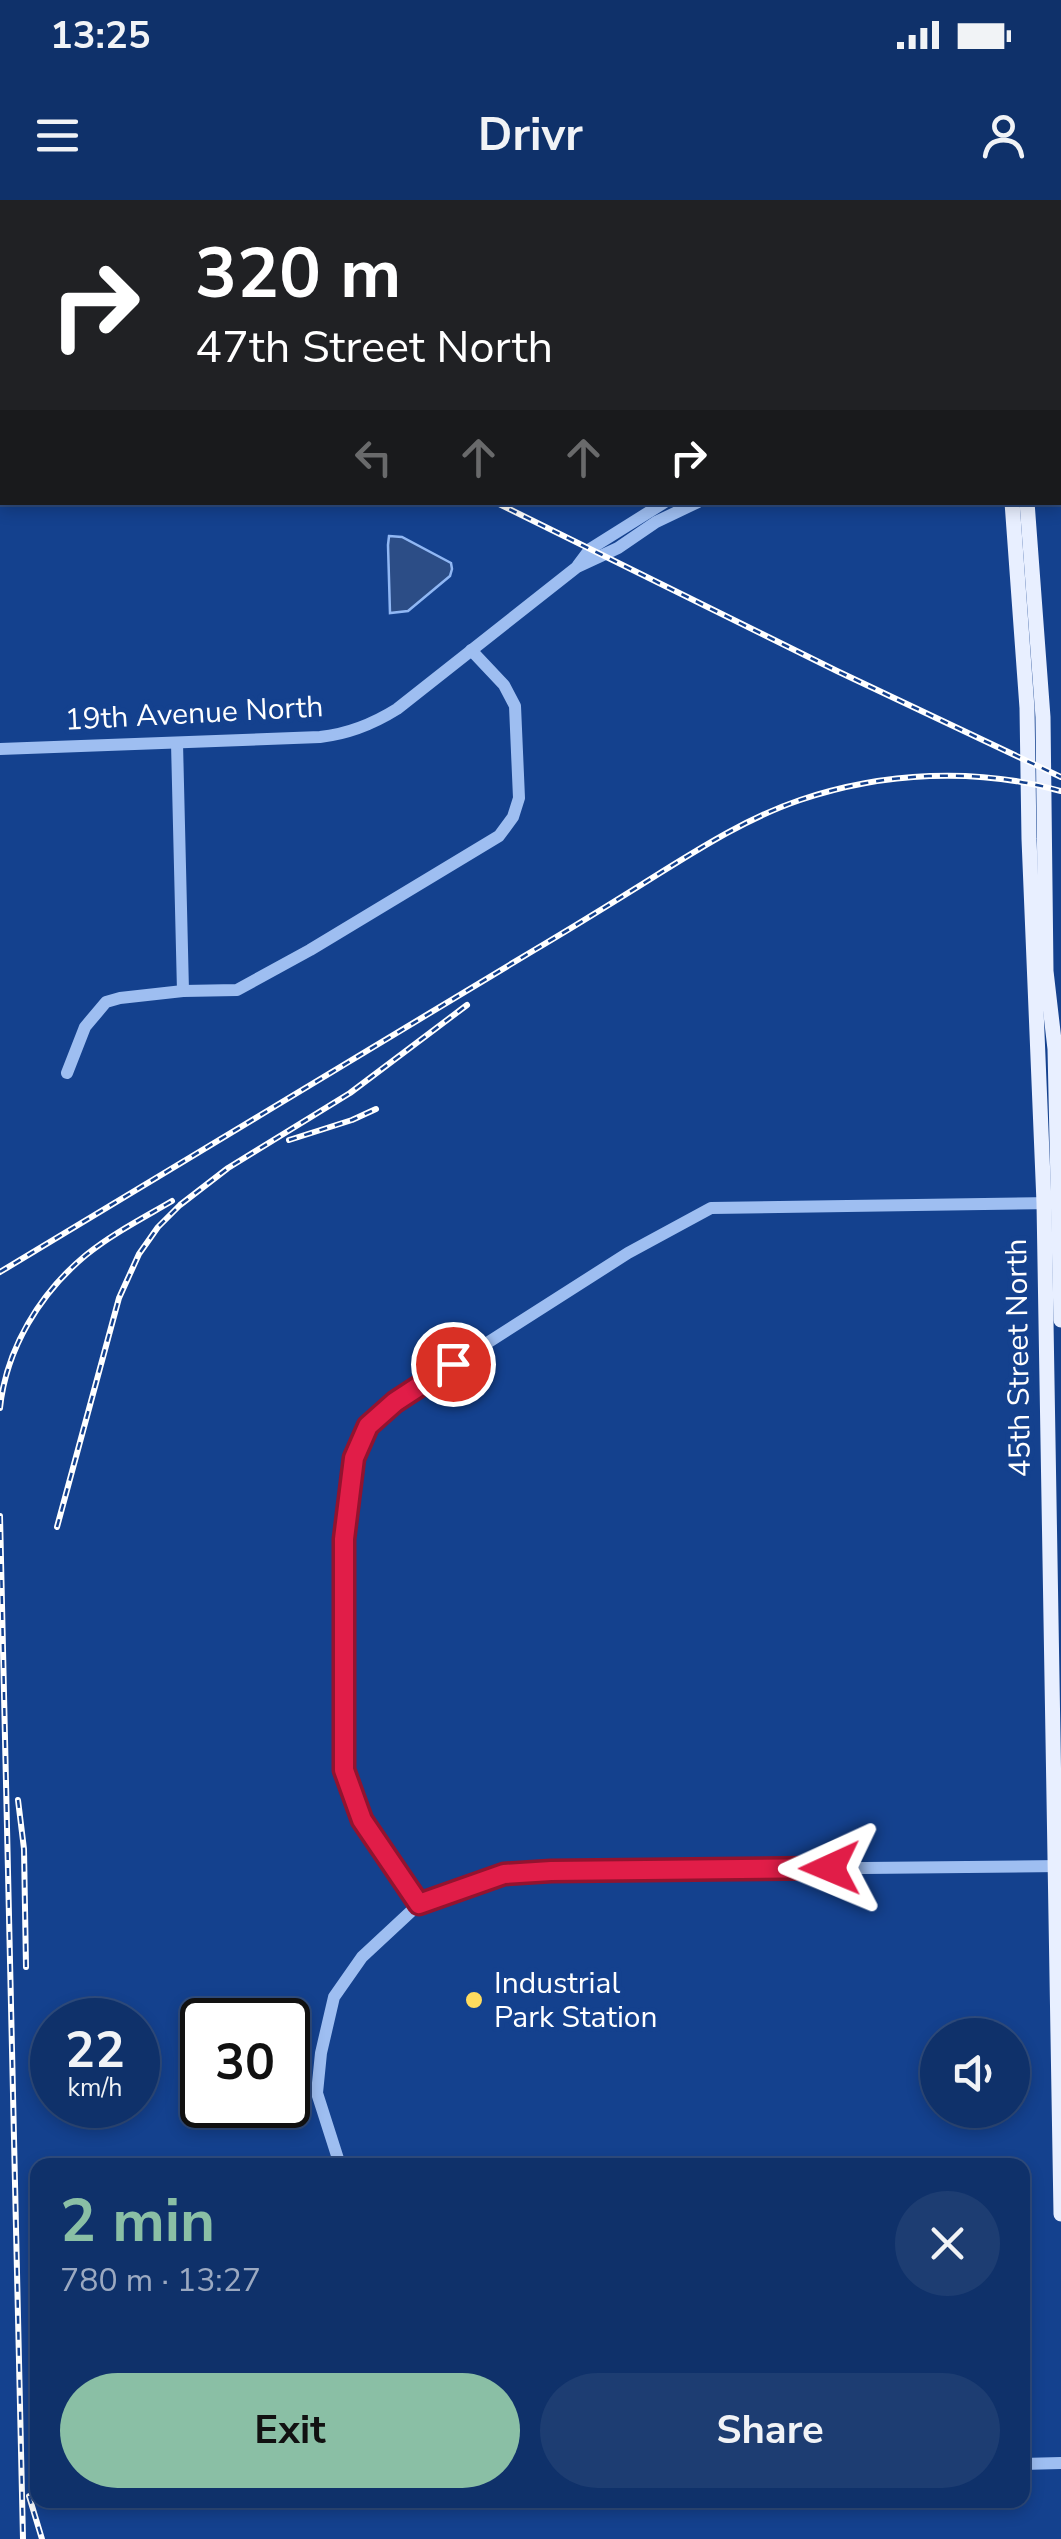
<!DOCTYPE html>
<html lang="en">
<head>
<meta charset="utf-8">
<style>
  :root { --surface:#0f316a; --page:#1d3d72; --text:#f1f3f6; --muted:#9ba9c1; --line:#2f4c7e; --accent:#8abfa5 }
  body { margin:0; font-family:"Nunito Sans",sans-serif; background:var(--page); color:var(--text); height:100vh; display:flex; flex-direction:column; font-size:38px; white-space:nowrap }
  * { box-sizing:border-box; margin:0 }
  p { font-size:32px; color:var(--muted) }
  .icon { flex:none; width:55px; height:55px; fill:none; stroke:currentColor; stroke-width:2; stroke-linecap:round; stroke-linejoin:round }
  .map { position:relative; flex:1; overflow:hidden }
  .details { position:absolute; left:30px; top:1958px; width:1000px; height:350px; display:flex; flex-direction:column; background:var(--surface); border-radius:20px; box-shadow:0 5px 15px #0003,0 0 0 2px var(--line) }
  .details>* { flex:none }
  .hud { position:absolute; left:0px; top:0px; width:1062px; height:305px; box-shadow:0 5px 15px #0003,0 0 0 2px var(--line); background:#202124; color:#fff; overflow:hidden }
  .tools { position:absolute; left:920px; top:1818px; display:grid; gap:20px }
  .tools a { display:grid; place-items:center; width:110px; height:110px; border-radius:50%; background:var(--surface); box-shadow:0 5px 15px #0003,0 0 0 2px var(--line); font-size:50px }
  .speed { position:absolute; left:30px; top:1798px; display:flex; gap:20px; font-size:50px; font-weight:700; text-align:center }
  .speed>* { display:grid; place-content:center; width:130px; height:130px; border-radius:50%; background:var(--surface); box-shadow:0 5px 15px #0003,0 0 0 2px var(--line); line-height:1 }
  .speed small { font-size:25px; font-weight:400 }
  .speed .limit { border:5px solid #111; border-radius:15px; background:#fff; color:#111 }
  .pin { position:absolute; display:grid; place-items:center; width:85px; height:85px; color:#fff; margin:-42px; border:5px solid #fff; border-radius:50%; box-shadow:0 2px 10px #0007 }
  .me { position:absolute; width:110px; margin:-55px; rotate:269deg; stroke-linejoin:round; filter:drop-shadow(0 0 8px #0008) }
  .turn { display:flex; align-items:center; gap:35px; height:210px; padding:0 30px; font-size:45px }
  .turn .icon { width:130px; height:130px; stroke-width:2.5 }
  .turn b { display:block; font-size:70px; line-height:85px }
  .lanes { display:flex; align-items:center; height:95px; padding:0 30px; background:#0003; justify-content:center; gap:50px; direction:ltr }
  .lanes .off { opacity:.35 }
  .round { display:grid; place-items:center; flex:none; width:105px; height:105px; border-radius:52px; background:var(--page) }
  .overview { display:flex; align-items:center; justify-content:space-between; height:170px; padding:0 30px }
  h1 { font-size:60px; font-weight:700; line-height:75px; color:var(--accent) }
  .button { display:flex; gap:20px; margin-top:auto; padding:20px 30px }
  .button a { flex:1; height:115px; border-radius:60px; background:var(--accent); color:#111; font-size:40px; font-weight:700; line-height:115px; text-align:center }
  .button a+a { background:var(--page); color:var(--text) }
  .status { display:flex; justify-content:space-between; align-items:center; height:70px; padding:0 50px; background:var(--surface); direction:ltr }
  .status svg { height:28px; fill:currentColor }
  header { display:flex; justify-content:space-between; align-items:center; height:130px; padding:0 30px; background:var(--surface); font-size:45px; font-weight:700 }
  .map>svg:first-child { display:block }
</style>
</head>
<body>
<div class="status"><b>13:25</b><svg viewBox="0 0 49 12"><path d="M0 12V9h3v3zM5 12V6h3v6zM10 12V3h3v9zM15 12V0h3v12zM26 1h20v11H26zM47 4h2v5h-2z"/></svg></div>
<header><svg class="icon" aria-label="menu" viewBox="0 0 24 24"><path d="M4 6h16M4 12h16M4 18h16"/></svg>Drivr<svg class="icon" aria-label="person" viewBox="0 0 24 24"><circle cx="12" cy="8" r="4"/><path d="M4 21q1-7 8-7t8 7"/></svg></header>
<div class="map">
<svg width="1061" height="2339" viewBox="0 0 1061 2339">
  <rect width="100%" height="100%" fill="#14418e"/>
  <polygon fill="#2c4d86" stroke="#90b7f4" stroke-width="2.5" points="389,336 402,337 451,363 452,369 450,376 408,411 390,413 388,345"/>
  <g fill="none" stroke-linecap="round" stroke-linejoin="round">
    <g stroke="#90b7f4" stroke-width="2.5">
      <polyline points="1061,0 1061,4"/>
      <polyline points="236,2 237,0"/>
      <polyline points="388,2 389,0"/>
    </g>
    <g stroke="#9ebef1" stroke-width="12">
      <polyline points="1023,0 1023,2"/>
      <polyline points="578,365 590,349 665,302"/>
      <polyline points="177,543 183,791"/>
      <path d="M0 549 320 537C348 534 373 524 397 509L577 367 618 348 656 322 698 302"/>
      <polyline points="67,873 85,827 106,802 120,798 183,791 237,790 310,750 499,636 513,617 519,598 515,506 504,485 471,450"/>
      <polyline points="419,1704 363,1621 345,1570 343,1339 354,1259 368,1226 395,1202 628,1053 711,1008 1054,1003"/>
      <polyline points="340,1965 317,1893 321,1853 334,1797 362,1757 419,1704 504,1674 551,1671 1061,1666"/>
      <polyline points="1022,2264 1061,2263"/>
    </g>
    <g stroke="#e8efff" stroke-width="15">
      <polyline points="1060,262 1061,262"/>
      <polyline points="1060,281 1061,281"/>
      <polyline points="1012,302 1027,508 1029,639 1044,1003 1061,2014"/>
      <polyline points="1027,302 1043,517 1046,771 1055,849 1061,1120"/>
    </g>
    <g stroke="#fff" stroke-width="6">
      <g id="rail">
        <polyline points="0,61 2,62"/>
        <polyline points="495,302 837,471 1061,577"/>
        <polyline points="289,940 352,920 376,909"/>
        <path d="M0 1072C177 965 354 859 531 752 575 726 617 700 660 673 705 645 750 617 800 600 883 572 976 567 1061 591"/>
        <path d="M0 1208C6 1149 40 1093 86 1055 112 1034 143 1018 172 1001"/>
        <polyline points="0,1316 23,2339"/>
        <polyline points="57,1327 119,1098 139,1054 158,1027 180,1005 228,968 350,893 467,805"/>
        <polyline points="18,1600 24,1649 26,1767"/>
        <polyline points="29,2296 42,2339"/>
      </g>
    </g>
    <use href="#rail" stroke="#14418e" stroke-width="2.5" stroke-dasharray="8" stroke-linecap="butt"/>
  </g>
  <g fill="none" stroke-linecap="round" stroke-linejoin="round">
    <g stroke="#92132f" stroke-width="25">
      <polyline id="route" points="453,1164 395,1202 368,1226 354,1258 344,1339 344,1570 362,1620 419,1704 504,1674 551,1671 830,1668"/>
    </g>
    <use href="#route" stroke="#e11d48" stroke-width="18"/>
  </g>
  <circle fill="#ffdc5e" stroke="#14418e" stroke-width="4" cx="474" cy="1800" r="10"/>
  <g text-anchor="middle" stroke-width="10" stroke-linejoin="round" paint-order="stroke">
    <g font-size="30" fill="#fff" stroke="#14418e">
      <text transform="translate(194 513) rotate(-3)" y="10">19th Avenue North</text>
      <text transform="translate(1018 1158) rotate(-91)" y="10">45th Street North</text>
    </g>
    <g font-size="30" fill="#fff" stroke="#14418e" text-anchor="start">
      <text x="494" y="1793">Industrial<tspan x="494" dy="34">Park Station</tspan></text>
    </g>
  </g>
</svg>
<div class="tools">
<a><svg class="icon" aria-label="sound" viewBox="0 0 24 24"><path d="M4 9h4l5-4v14l-5-4H4zM17 9q2 3 0 6"/></svg></a>
</div>
<div class="speed"><div>22<small>km/h</small></div><div class="limit">30</div></div>
<div class="pin" style="left:453px;top:1164px;background:#d93025"><svg class="icon" aria-label="arrive" viewBox="0 0 24 24"><path d="M6 21V4h12l-3 4 3 4H6"/></svg></div>
<svg class="me" style="left:830px;top:1668px" viewBox="-20 -20 40 40"><path d="M0-17L14 15 0 8-14 15z" fill="#e11d48" stroke="#fff" stroke-width="4"/></svg>
<div class="hud">
<div class="turn"><svg class="icon" aria-label="right" viewBox="0 0 24 24"><path d="M7 20v-9h11M14 6l5 5-5 5"/></svg><div><b>320 m</b>47th Street North</div></div>
<div class="lanes"><svg class="icon off" aria-label="left" viewBox="0 0 24 24"><path d="M17 20v-9H6M10 6l-5 5 5 5"/></svg><svg class="icon off" aria-label="ahead" viewBox="0 0 24 24"><path d="M12 20V5M6 11l6-6 6 6"/></svg><svg class="icon off" aria-label="ahead" viewBox="0 0 24 24"><path d="M12 20V5M6 11l6-6 6 6"/></svg><svg class="icon" aria-label="right" viewBox="0 0 24 24"><path d="M7 20v-9h11M14 6l5 5-5 5"/></svg></div>
</div>
<section class="details">
<div class="overview"><div><h1>2 min</h1><p>780 m · 13:27</p></div><a class="round"><svg class="icon" aria-label="close" viewBox="0 0 24 24"><path d="M6 6l12 12M18 6L6 18"/></svg></a></div>
<div class="button"><a>Exit</a><a>Share</a></div>
</section>
</div>
</body>
</html>
